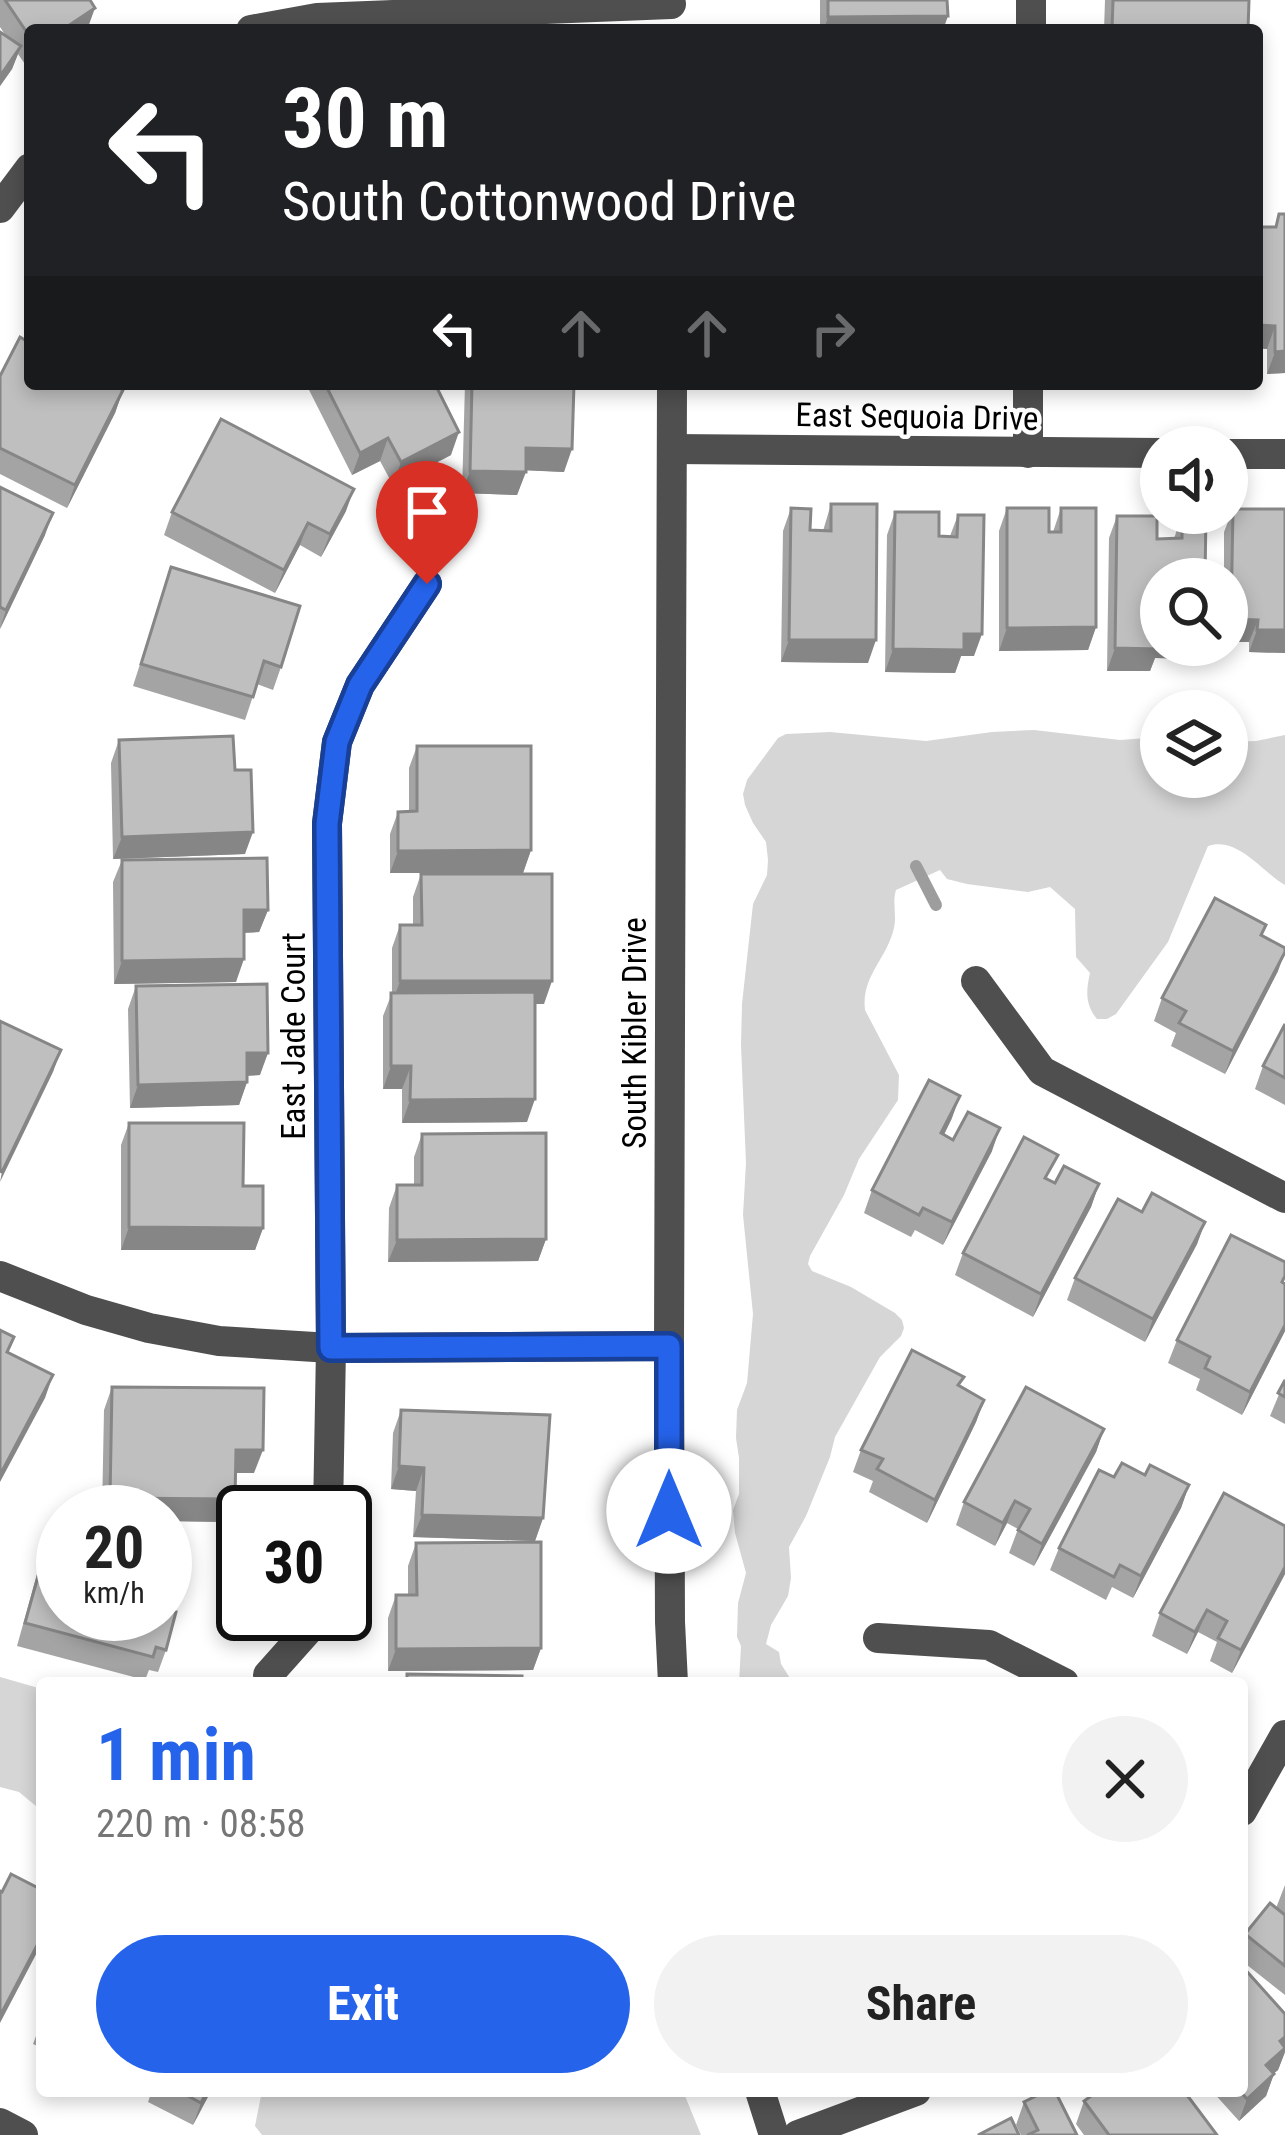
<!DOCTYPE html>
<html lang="en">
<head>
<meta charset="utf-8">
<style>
  :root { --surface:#fff; --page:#f2f2f2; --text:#222; --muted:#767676; --accent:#2563eb }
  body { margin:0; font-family:"Roboto Condensed",sans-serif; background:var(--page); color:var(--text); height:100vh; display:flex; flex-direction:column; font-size:45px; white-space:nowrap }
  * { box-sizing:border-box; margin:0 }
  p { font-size:39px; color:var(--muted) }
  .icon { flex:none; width:66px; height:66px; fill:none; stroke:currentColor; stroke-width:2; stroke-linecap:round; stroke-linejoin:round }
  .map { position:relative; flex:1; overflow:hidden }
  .panel { position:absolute; left:36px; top:1677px; width:1212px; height:420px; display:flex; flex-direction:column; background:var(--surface); border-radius:12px; box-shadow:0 6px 18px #0003 }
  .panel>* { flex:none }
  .top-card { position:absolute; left:24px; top:24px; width:1239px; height:366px; border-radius:12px; box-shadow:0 6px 18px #0003; background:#202124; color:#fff; overflow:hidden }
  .tools { position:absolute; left:1140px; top:426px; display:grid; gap:24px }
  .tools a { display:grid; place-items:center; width:108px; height:108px; border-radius:50%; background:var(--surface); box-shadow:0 6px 18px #0003; font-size:60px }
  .speed { position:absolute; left:36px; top:1485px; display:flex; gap:24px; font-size:60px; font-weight:700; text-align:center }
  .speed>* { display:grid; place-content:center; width:156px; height:156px; border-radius:50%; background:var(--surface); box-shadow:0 6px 18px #0003; line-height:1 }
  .speed small { font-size:30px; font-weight:400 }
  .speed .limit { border:6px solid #111; border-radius:18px; background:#fff; color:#111 }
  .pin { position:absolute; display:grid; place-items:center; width:102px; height:102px; color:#fff; margin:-123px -51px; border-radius:50% 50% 50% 0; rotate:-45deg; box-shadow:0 0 12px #0007 }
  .pin .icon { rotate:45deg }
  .me { position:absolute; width:132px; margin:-66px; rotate:0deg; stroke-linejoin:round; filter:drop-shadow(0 0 9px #0008) }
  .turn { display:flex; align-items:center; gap:42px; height:252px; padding:0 60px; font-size:54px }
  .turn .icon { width:156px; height:156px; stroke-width:2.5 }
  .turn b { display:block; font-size:84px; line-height:102px }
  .lanes { display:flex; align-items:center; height:114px; padding:0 60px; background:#0003; justify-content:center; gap:60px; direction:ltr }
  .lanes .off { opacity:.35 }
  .round { display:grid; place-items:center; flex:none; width:126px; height:126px; border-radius:63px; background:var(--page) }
  .overview { display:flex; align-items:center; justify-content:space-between; height:204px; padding:0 60px }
  h1 { font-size:72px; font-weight:700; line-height:90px; color:var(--accent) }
  .cta { display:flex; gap:24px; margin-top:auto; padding:24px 60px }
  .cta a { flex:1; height:138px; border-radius:72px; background:var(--accent); color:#fff; font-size:48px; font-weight:700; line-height:138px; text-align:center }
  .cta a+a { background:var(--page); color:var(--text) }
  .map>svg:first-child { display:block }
</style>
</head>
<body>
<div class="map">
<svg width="1285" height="2135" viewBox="0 0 1285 2135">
  <rect width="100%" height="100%" fill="#fff"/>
  <g fill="#d6d6d6">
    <path d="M1034 730 1120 740 1161 737V777H1227V742L1256 741 1285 735V885C1262 872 1238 836 1208 846L1168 942 1116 1014 1107 1019H1097C1085 1004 1086 991 1090 973L1076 957 1075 909 1050 887 1028 892 967 884 947 879 940 870 896 890C892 903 897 915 894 928 887 959 861 976 865 1010L899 1075 898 1100 859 1159 844 1195 810 1256 808 1264 812 1271 851 1287 895 1313 902 1320 904 1328 901 1336 880 1357 835 1437 830 1457 806 1516 789 1547 791 1578 788 1596 771 1625 766 1644 779 1652 781 1664 793 1683H739L741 1646 737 1637 738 1603 746 1573 735 1533 733 1510 739 1494V1458L736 1438 737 1410 747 1383 753 1314 743 1215 746 1163 741 1045 742 1004 753 904 767 875 768 860 766 842 753 823 745 805 743 794 747 780 778 738 786 734 830 732 926 741 992 732Z"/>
    <polygon points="0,1677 42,1689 42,1811 19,1792 0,1787"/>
    <polygon points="262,2091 683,2091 701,2135 262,2135 255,2126"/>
  </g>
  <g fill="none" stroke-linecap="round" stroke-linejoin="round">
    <polyline stroke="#9d9d9d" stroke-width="12" points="916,866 936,905"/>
    <g stroke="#4f4f4f" stroke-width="30">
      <polyline points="251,30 317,18 671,4"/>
      <polyline points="1031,30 1031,0"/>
      <polyline points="0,208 30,168"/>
      <polyline points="672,384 669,1346 670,1622 673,1683"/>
      <polyline points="1028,384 1028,453"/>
      <polyline points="672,449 1161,453"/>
      <polyline points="1227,454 1285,454"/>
      <polyline points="976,981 1042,1071 1285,1198"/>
      <polyline points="0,1276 86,1310 149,1328 219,1341 331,1348 669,1346"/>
      <polyline points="328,1512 331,1348 327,823 337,742 360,685 427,584"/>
      <polyline points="878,1638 989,1645 1064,1683"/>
      <polyline points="268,1675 309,1629 314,1614"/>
      <polyline points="1242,1811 1285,1735"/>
      <polyline points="760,2091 774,2135"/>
      <polyline points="0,2123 23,2135"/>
      <polyline points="798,2135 916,2091"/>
    </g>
  </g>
  <g fill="#a4a4a4">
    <polygon points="0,0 91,0 30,30 30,69 29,70 18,54 12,69 0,86 0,32 6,36 0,27"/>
    <polygon points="820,0 947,0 943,30 820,30"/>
    <polygon points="1105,0 1249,0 1248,30 1104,30"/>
    <polygon points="1279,214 1285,373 1267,374 1267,349 1257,348 1257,227 1275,227"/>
    <polygon points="0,376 123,390 115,413 67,508 0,474"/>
    <polygon points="306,384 435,384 451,455 393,485 380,461 352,475"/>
    <polygon points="465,384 574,384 564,472 526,470 517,495 462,493"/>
    <polygon points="0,487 45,535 0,629"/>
    <polygon points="831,504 868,663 781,662 783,531 791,508 810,530 823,531"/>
    <polygon points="1007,508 1049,532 1053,532 1061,508 1096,627 1088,650 999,651 999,531"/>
    <polygon points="1233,509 1285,509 1285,653 1249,652 1249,642 1227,642 1227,579 1224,579 1224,532"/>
    <polygon points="346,511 321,557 300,545 275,593 164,535 172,512"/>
    <polygon points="895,512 939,536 950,536 958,515 974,656 961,656 955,673 885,672 887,535"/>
    <polygon points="1182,513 1196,659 1155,658 1150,671 1107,671 1109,538 1117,516 1157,539 1174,539"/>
    <polygon points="171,567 281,667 273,690 257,684 245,720 133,686"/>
    <polygon points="119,740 235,770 245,854 113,859 111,763"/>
    <polygon points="417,746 531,850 523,873 390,873 390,834 398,812 409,811 409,768"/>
    <polygon points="122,860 268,910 259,932 244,933 236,982 114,984 113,882"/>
    <polygon points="421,874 544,1004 535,1004 527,1122 402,1123 402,1089 383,1089 383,1016 392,993 392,948 400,925 413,925 413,897"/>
    <polygon points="1266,925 1262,935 1278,971 1225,1074 1171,1046 1176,1033 1154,1021 1162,998"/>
    <polygon points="136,986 260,1075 247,1076 247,1082 239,1105 130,1108 128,1009"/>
    <polygon points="1285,1024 1285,1105 1255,1089 1263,1066"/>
    <polygon points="952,1118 944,1135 953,1140 992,1151 943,1245 915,1230 911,1237 864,1213 872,1190"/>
    <polygon points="129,1123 243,1186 263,1228 255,1250 121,1250 121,1145"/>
    <polygon points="422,1134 546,1239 538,1261 388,1262 389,1208 397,1185 414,1185 414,1157"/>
    <polygon points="1048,1180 1055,1183 1099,1184 1091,1207 1033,1317 955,1275 963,1253"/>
    <polygon points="1205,1222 1197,1244 1145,1342 1067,1300 1075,1278"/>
    <polygon points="1284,1283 1285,1331 1242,1415 1196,1390 1200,1379 1168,1363 1177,1340"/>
    <polygon points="1285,1380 1285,1424 1270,1416"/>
    <polygon points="112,1387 254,1473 236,1473 235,1499 227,1522 165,1521 165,1512 102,1512 104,1410"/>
    <polygon points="960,1387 984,1400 976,1422 927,1523 869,1492 873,1481 853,1472 861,1450"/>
    <polygon points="401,1410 543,1518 535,1541 413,1537 416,1491 391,1489 393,1433"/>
    <polygon points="1104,1429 1096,1452 1034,1566 1009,1553 1018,1529 1007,1523 995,1546 956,1525 964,1502"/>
    <polygon points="1145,1475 1189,1485 1181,1508 1133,1598 1112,1587 1106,1600 1050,1570 1059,1548 1114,1477"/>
    <polygon points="52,1526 166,1650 158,1672 149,1670 145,1680 17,1646 44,1549"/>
    <polygon points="416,1543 541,1648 533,1670 388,1671 388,1618 396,1595 408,1595 408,1566"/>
    <polygon points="1285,1574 1232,1673 1210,1661 1217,1642 1198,1632 1187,1654 1152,1636 1160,1613"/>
    <polygon points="1285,1885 1285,1995 1242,1961 1242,1943 1245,1934 1276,1908"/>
    <polygon points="42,2020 42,2048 33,2044"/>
    <polygon points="1285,2052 1278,2070 1274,2073 1266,2096 1239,2121 1212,2091 1242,2091"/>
    <polygon points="152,2091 211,2091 193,2125 148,2102"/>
    <polygon points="1084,2091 1184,2091 1217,2135 1084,2135 1076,2124 1084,2101 1088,2099"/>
    <polygon points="1024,2102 1077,2135 1021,2135 1016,2125"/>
  </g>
  <g fill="#868686">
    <polygon points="95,8 87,30 62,30"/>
    <polygon points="948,16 943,30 824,30 828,17"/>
    <polygon points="21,46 12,69 0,86 0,76"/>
    <polygon points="1257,325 1275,326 1267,349 1257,348"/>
    <polygon points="1285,351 1285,373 1267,374 1275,352"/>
    <polygon points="827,384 943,384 942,387 825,387"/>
    <polygon points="123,390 115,413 67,508 75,485"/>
    <polygon points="459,432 451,455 393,485 401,462"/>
    <polygon points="388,438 380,461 352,475 360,453"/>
    <polygon points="526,448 572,449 564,472 518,470"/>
    <polygon points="470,471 526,472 517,495 462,493"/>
    <polygon points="354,489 346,511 321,557 330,534"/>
    <polygon points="53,513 45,535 0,629 6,610"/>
    <polygon points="308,523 300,545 275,593 284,570"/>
    <polygon points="1231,619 1258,620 1249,642 1227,642 1227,631"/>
    <polygon points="1096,627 1088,650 999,651 1007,628"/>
    <polygon points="1257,630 1285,630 1285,653 1249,652"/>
    <polygon points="964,634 982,634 974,656 961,656 955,673 885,672 893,649"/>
    <polygon points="1159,635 1161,635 1161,645 1201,645 1196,659 1155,658 1150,671 1107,671 1115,648"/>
    <polygon points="789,640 876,640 868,663 781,662"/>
    <polygon points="253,832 245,854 113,859 122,837"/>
    <polygon points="531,850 523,873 390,873 398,851"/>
    <polygon points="244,910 268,910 259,932 236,933"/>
    <polygon points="1285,952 1278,971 1225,1074 1233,1051"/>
    <polygon points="244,959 236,982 114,984 122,961"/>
    <polygon points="400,981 552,981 544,1004 392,1004"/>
    <polygon points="61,1050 53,1072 0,1182 2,1172"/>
    <polygon points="247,1053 268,1053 260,1075 239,1076"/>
    <polygon points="391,1066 411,1066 402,1089 383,1089"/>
    <polygon points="247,1082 239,1105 130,1108 138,1085"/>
    <polygon points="960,1096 952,1118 933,1156 941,1133"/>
    <polygon points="535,1099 527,1122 402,1123 410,1100"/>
    <polygon points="1000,1128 992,1151 943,1245 952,1222"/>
    <polygon points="1099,1184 1091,1207 1033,1317 1041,1294"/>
    <polygon points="1205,1222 1197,1244 1145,1342 1153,1319"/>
    <polygon points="129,1227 263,1228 255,1250 121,1250"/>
    <polygon points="546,1239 538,1261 388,1262 397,1240"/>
    <polygon points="1285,1325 1285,1331 1242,1415 1250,1392"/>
    <polygon points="53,1375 45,1398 0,1482 0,1475"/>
    <polygon points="984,1400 976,1422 927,1523 935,1500"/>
    <polygon points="1104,1429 1096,1452 1034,1566 1042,1544"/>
    <polygon points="236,1450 263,1450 254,1473 228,1473"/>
    <polygon points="399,1466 424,1468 416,1491 391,1489"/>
    <polygon points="1189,1485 1181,1508 1133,1598 1141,1576"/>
    <polygon points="110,1498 235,1499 227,1522 165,1521 165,1512 105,1512"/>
    <polygon points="1015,1501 1007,1523 995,1546 1003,1523"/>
    <polygon points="422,1515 543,1518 535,1541 413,1537"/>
    <polygon points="1285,1567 1285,1574 1232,1673 1241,1650"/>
    <polygon points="1207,1610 1198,1632 1187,1654 1195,1632"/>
    <polygon points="541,1648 533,1670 388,1671 396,1649"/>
    <polygon points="42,1936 42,1943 0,2023 0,2016"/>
    <polygon points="1285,2037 1285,2052 1278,2070 1258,2087 1266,2065 1280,2041"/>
    <polygon points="1274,2074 1266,2096 1239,2121 1247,2099"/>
    <polygon points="207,2091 211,2091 193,2125 201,2103"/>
  </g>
  <g fill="#bfbfbf" stroke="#868686" stroke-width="3">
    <polygon points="5,0 90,0 95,8 62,30 30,30 30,37"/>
    <polygon points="828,0 947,0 948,16 828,17"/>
    <polygon points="1113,0 1249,0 1248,30 1112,30"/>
    <polygon points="0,32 21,46 0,76"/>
    <polygon points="1279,214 1285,214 1285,351 1275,352 1275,326 1257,325 1257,227 1276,227"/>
    <polygon points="20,337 30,343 30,384 112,384 123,390 75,485 0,448 0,376"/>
    <polygon points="325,384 435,384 459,432 401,462 388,438 360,453"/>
    <polygon points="472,384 574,384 572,449 526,448 526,472 470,471"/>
    <polygon points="221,419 354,489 330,534 308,523 284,570 172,512"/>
    <polygon points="0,487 53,513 6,610 0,607"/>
    <polygon points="831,504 877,504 876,640 789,640 791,508 811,509 810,530 831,531"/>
    <polygon points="1007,508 1049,508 1049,532 1061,532 1061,508 1096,508 1096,627 1007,628"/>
    <polygon points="1233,509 1285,509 1285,630 1257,630 1258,620 1231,619"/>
    <polygon points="895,512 939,512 939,536 957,537 958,515 984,515 982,634 964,634 964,650 893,649"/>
    <polygon points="1182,513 1206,513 1205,579 1161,579 1161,635 1159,635 1158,649 1115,648 1117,516 1157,516 1157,539 1182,538"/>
    <polygon points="171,567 300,606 281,667 264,661 253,697 141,664"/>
    <polygon points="233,736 235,770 251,770 253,832 122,837 119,740"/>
    <polygon points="417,746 531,746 531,850 398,851 398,812 417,811"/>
    <polygon points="267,858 268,910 244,910 244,959 122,961 122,860"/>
    <polygon points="421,874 552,874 552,981 400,981 400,925 422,925"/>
    <polygon points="1215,898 1266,925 1261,935 1285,948 1285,952 1233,1051 1179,1023 1186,1011 1162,998"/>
    <polygon points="267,984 268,1053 247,1053 247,1082 138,1085 136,986"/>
    <polygon points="535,992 535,1099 410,1100 411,1066 391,1066 391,993"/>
    <polygon points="0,1021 61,1050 2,1172 0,1171"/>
    <polygon points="1285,1024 1285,1078 1263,1066"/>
    <polygon points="929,1080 960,1096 941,1133 953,1140 968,1112 1000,1128 952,1222 923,1208 919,1215 872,1190"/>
    <polygon points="129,1123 244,1123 243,1186 263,1186 263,1228 129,1227"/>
    <polygon points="546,1133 546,1239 397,1240 397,1185 422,1185 422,1134"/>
    <polygon points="1024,1137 1058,1155 1045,1178 1055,1183 1064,1166 1099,1184 1041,1294 963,1253"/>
    <polygon points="1152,1193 1205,1222 1153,1319 1075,1278 1118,1199 1142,1212"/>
    <polygon points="1231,1235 1285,1262 1285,1276 1282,1282 1285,1284 1285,1325 1250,1392 1205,1368 1210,1357 1177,1340"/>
    <polygon points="0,1330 14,1337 7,1352 53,1375 0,1475"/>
    <polygon points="912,1350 964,1377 958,1385 984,1400 935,1500 877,1469 883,1459 861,1450"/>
    <polygon points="1285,1380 1285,1397 1278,1393"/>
    <polygon points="112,1387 264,1388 263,1450 236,1450 235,1499 110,1498"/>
    <polygon points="1026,1387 1104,1429 1042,1544 1018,1530 1030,1509 1015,1501 1003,1523 964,1502"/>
    <polygon points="401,1410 550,1415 543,1518 422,1515 424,1468 399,1466"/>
    <polygon points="1122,1463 1145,1475 1150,1465 1189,1485 1141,1576 1120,1565 1114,1577 1059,1548 1099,1470 1114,1477"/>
    <polygon points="1224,1493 1285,1526 1285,1567 1241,1650 1218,1638 1227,1621 1207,1610 1195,1632 1160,1613"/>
    <polygon points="52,1526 63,1529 63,1614 165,1614 165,1610 176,1612 166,1650 156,1647 153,1657 25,1623"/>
    <polygon points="541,1542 541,1648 396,1649 396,1595 417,1595 416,1543"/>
    <polygon points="407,1674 522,1676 522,1683 407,1683"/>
    <polygon points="11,1874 42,1890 42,1936 0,2016 0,1891 2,1892"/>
    <polygon points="1270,1903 1285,1915 1285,1966 1245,1934"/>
    <polygon points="1242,1966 1285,2014 1285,2037 1280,2041 1285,2048 1266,2065 1274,2074 1247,2099 1240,2091 1242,2091"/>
    <polygon points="179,2091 207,2091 201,2103"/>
    <polygon points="1046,2091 1055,2091 1077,2135 1027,2135 1038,2130 1024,2102"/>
    <polygon points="1098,2091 1184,2091 1217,2135 1109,2135 1084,2101"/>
    <polygon points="1011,2118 1019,2135 978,2135"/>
  </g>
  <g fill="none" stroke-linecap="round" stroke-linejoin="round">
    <g stroke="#184099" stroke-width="30">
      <polyline id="route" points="427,584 360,685 337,742 327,824 331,1348 669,1346 669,1511"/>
    </g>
    <use href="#route" stroke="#2563eb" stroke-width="21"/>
  </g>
  <g text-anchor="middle" stroke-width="9" stroke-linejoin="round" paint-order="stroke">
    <g font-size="33" fill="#000" stroke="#fff">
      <text transform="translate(917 416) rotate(1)" y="12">East Sequoia Drive</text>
      <text transform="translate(634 1033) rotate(-90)" y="12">South Kibler Drive</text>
      <text transform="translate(293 1036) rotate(-90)" y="12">East Jade Court</text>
    </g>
  </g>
</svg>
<div class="tools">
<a><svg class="icon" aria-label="sound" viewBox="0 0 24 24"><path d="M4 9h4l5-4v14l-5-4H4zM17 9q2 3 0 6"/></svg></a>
<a><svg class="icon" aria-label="search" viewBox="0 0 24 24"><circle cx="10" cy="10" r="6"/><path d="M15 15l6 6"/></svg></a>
<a><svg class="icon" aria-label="layers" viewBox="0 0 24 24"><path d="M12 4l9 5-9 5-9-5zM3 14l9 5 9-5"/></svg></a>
</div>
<div class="speed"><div>20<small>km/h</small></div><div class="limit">30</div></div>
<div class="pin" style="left:427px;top:584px;background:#d93025"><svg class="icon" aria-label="arrive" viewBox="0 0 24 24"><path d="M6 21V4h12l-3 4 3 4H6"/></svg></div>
<svg class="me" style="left:669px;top:1511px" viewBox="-20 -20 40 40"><circle r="19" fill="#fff"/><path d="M0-13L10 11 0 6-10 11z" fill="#2563eb"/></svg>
<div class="top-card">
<div class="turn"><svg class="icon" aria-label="left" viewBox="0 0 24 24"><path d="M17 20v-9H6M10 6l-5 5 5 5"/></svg><div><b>30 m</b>South Cottonwood Drive</div></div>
<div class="lanes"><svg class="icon" aria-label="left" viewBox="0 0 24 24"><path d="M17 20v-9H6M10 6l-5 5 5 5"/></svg><svg class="icon off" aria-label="ahead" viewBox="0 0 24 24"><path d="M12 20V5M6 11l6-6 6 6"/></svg><svg class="icon off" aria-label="ahead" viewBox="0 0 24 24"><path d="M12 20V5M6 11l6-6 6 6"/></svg><svg class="icon off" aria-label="right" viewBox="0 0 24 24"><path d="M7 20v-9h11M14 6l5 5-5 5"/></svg></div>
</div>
<section class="panel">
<div class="overview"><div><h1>1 min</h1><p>220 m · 08:58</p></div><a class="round"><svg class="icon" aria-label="close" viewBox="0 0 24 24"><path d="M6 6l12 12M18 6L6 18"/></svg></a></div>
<div class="cta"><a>Exit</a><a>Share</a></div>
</section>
</div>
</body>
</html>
